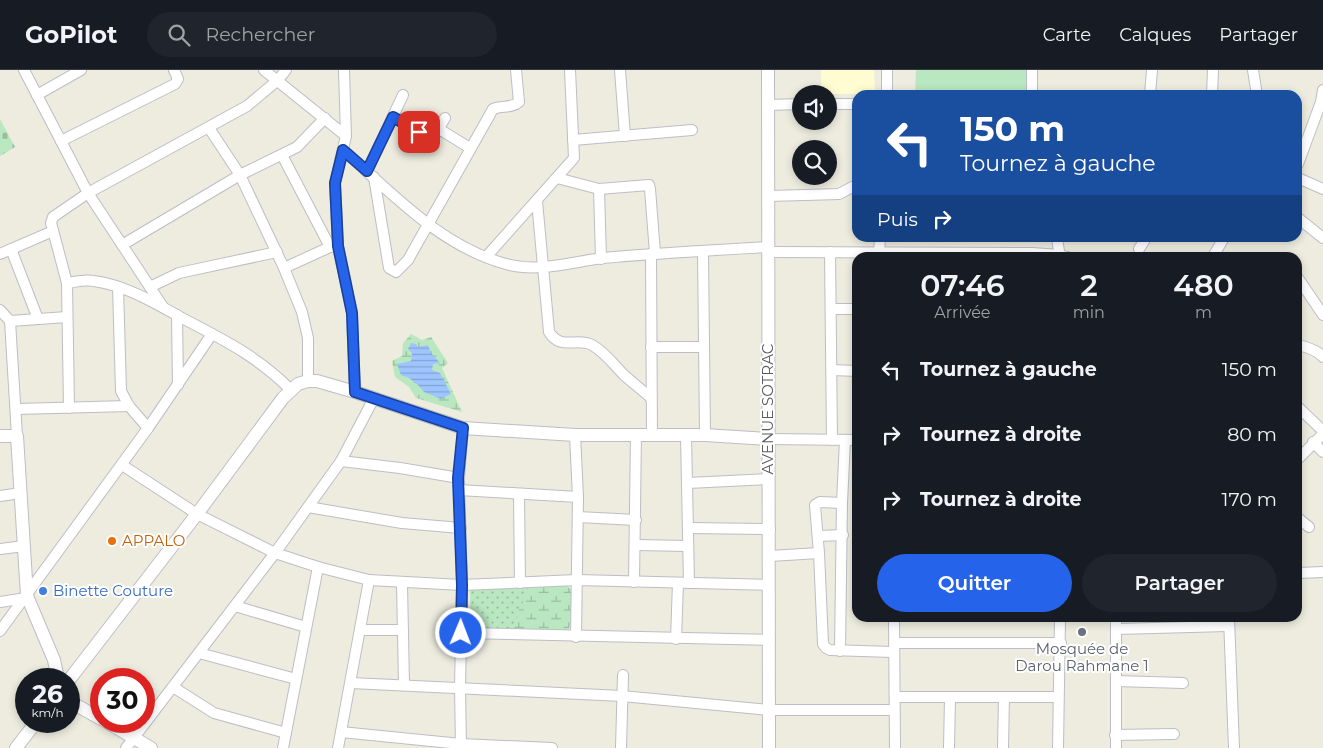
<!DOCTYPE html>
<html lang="fr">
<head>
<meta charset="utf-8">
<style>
  :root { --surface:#171b24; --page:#20242c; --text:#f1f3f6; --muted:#9ea1a6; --line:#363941; --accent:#2563eb }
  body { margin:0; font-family:Montserrat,sans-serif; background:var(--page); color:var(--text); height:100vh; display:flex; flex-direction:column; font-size:19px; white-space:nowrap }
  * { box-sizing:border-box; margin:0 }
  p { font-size:16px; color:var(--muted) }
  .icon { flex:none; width:28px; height:28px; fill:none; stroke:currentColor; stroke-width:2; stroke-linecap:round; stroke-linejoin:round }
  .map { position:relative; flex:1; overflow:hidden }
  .sheet { position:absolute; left:852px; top:182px; width:450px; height:370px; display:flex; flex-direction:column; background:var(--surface); border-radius:15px; box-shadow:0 2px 8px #0003 }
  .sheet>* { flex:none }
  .guide { position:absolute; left:852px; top:20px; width:450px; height:152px; border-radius:15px; box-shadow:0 2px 8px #0003; background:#1a4fa0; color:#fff; overflow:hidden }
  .fabs { position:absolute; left:792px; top:15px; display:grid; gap:10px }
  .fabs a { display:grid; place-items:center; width:45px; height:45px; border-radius:50%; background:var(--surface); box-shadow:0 2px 8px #0003; font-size:25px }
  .speed { position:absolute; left:15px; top:598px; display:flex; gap:10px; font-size:25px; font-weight:700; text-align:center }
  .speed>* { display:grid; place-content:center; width:65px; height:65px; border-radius:50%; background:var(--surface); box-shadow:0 2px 8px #0003; line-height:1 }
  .speed small { font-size:12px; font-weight:400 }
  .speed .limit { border:8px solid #d22; background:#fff; color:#111 }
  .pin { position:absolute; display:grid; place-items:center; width:42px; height:42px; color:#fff; margin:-21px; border-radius:10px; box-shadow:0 2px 8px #0006 }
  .me { position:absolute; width:55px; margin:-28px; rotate:1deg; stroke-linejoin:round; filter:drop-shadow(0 0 4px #0008) }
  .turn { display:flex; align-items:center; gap:18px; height:105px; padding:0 25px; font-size:22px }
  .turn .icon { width:65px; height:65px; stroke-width:2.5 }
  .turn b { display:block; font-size:35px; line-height:42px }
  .then { display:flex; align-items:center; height:48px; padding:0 25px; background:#0003; gap:10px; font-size:19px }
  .eta { display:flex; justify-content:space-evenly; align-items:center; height:85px; text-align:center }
  .eta b { font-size:30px; font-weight:600; line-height:35px }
  .button { display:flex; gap:10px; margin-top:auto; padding:10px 25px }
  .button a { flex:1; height:58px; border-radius:30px; background:var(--accent); color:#fff; font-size:20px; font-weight:600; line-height:58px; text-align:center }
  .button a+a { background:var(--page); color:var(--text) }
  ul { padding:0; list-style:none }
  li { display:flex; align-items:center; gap:15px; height:65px; padding:0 25px }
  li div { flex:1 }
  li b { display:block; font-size:19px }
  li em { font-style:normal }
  header { display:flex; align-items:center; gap:30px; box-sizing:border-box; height:70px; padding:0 25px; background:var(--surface); border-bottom:1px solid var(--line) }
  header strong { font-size:24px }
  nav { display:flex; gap:28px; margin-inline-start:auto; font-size:18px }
  .search { width:350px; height:45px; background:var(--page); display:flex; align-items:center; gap:12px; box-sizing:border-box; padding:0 18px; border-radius:28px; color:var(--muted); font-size:19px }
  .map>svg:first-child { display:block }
</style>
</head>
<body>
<header>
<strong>GoPilot</strong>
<div class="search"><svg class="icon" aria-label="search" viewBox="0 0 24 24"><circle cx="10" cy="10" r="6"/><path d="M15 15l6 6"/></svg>Rechercher</div>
<nav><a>Carte</a><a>Calques</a><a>Partager</a></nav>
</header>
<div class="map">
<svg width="1323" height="678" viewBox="0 0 1323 678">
  <defs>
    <pattern id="grass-dots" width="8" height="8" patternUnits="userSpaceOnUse" patternTransform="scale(1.25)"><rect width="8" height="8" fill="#b9e7c0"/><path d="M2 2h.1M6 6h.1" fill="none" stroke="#99be9f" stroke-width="1.8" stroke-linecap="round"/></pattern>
    <pattern id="wetland-marsh" width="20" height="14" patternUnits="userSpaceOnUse" patternTransform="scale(1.25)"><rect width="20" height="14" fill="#b9e7c0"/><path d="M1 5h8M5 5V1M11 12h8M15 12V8" fill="none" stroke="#99be9f"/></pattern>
    <pattern id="cemetery-stones" width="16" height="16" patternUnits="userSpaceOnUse" patternTransform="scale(1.25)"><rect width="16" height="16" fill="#b9e7c0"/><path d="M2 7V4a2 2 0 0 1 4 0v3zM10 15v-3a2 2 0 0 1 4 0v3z" fill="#99be9f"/></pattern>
    <pattern id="water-rules" width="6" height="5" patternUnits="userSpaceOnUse" patternTransform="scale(1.25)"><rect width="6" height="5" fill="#9dc5ff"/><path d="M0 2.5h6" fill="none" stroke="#83a3d2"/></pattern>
  </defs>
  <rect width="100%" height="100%" fill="#edecdf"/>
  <polygon fill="#fffcd2" points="821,0 874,0 875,24 821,24"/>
  <polygon fill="url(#grass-dots)" points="532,518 521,537 514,559 471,560 470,519"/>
  <g fill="url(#wetland-marsh)">
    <polygon points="411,264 422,270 431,267 448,293 442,298 462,342 416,328 409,317 395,307 392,291 402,286 403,273"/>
    <polygon points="565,515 571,519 573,537 569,560 514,559 520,537 532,518"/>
  </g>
  <polygon fill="url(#cemetery-stones)" points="0,49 15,77 0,86"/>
  <polygon fill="#b9e7c0" points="916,0 1028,0 1028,25 915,24"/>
  <polygon fill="url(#water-rules)" points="411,273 416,274 418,277 428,275 431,283 440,293 433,294 432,300 440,303 451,324 441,329 424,322 418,315 409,308 401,305 397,294 411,291 412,283 408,279"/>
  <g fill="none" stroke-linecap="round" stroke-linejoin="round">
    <g stroke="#bdbec5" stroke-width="12">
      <g id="minor">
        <polyline points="24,0 88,123 163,237"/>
        <polyline points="264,0 346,66"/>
        <polyline points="344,0 346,66 335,113 338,176 352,243 355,322"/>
        <polyline points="620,0 625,66"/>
        <polyline points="887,0 887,25"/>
        <polyline points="1032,0 1032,25"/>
        <polyline points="1253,0 1257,25"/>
        <polyline points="37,25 81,0"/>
        <polyline points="1150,25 1152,0"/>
        <polyline points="1212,25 1213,0"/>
        <polyline points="829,34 858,34"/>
        <polyline points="768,35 801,34"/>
        <polyline points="393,47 432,70 445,48"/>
        <polyline points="209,58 240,105 284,198 302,242 308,268 308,311"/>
        <polyline points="439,59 470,78"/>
        <polyline points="573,70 692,60"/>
        <polyline points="61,71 175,14 178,9 174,0"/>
        <path d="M343 80C392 123 440 176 506 194 537 203 571 192 603 188 658 183 714 180 769 177"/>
        <polyline points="282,85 330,177"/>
        <polyline points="1298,94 1321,32 1323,20"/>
        <polyline points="367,101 403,25"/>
        <path d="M374 107 389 198 396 202 408 190 493 39C502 35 511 39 519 32L516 0"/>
        <polyline points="557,108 599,119 649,115 650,119 655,183"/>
        <polyline points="1298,108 1323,119"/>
        <polyline points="599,119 601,189"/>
        <polyline points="769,126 839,124 858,114"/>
        <path d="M537 131 549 262C561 281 577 267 592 275 605 282 614 295 624 305 633 313 642 320 651 328"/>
        <polyline points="1298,148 1323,168"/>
        <polyline points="1057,168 1060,188"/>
        <polyline points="122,175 240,105 297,77 325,48"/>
        <polyline points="11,179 38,249"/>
        <polyline points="1139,179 1146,168"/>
        <polyline points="703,181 705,365"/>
        <polyline points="769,182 1032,183 1060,185 1071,188"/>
        <polyline points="830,182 832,370"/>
        <polyline points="879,182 880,168"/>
        <polyline points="0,184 53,161"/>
        <polyline points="651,184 652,365"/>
        <polyline points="486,187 574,88 570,0"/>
        <polyline points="1212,188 1224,168"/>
        <polyline points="284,198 330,177 337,176"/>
        <polyline points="1298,208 1323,245"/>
        <path d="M67 213C75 212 85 209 94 211 125 215 155 233 182 248 224 270 257 286 291 320"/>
        <polyline points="118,217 121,321 129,336 148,358"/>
        <polyline points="150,217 179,203 277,182"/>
        <polyline points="831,239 858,239"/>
        <polyline points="0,240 10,251 17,366"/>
        <polyline points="177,245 178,315"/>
        <polyline points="10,251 67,247"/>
        <path d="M1298 275C1307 277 1317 280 1323 287"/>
        <polyline points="651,277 704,277"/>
        <polyline points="832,300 858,301"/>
        <polyline points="1298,337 1323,361"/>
        <polyline points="69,338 67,213 51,153 53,147 88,123 247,36 278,10 286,0"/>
        <polyline points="16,339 129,336"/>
        <polyline points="575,365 578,427 576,567"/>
        <polyline points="686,365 689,513"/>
        <polyline points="767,369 858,370"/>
        <polyline points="1313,372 1323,382"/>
        <polyline points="1298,389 1323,364"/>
        <polyline points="341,391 400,398 459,408"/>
        <polyline points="122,395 197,444 275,483 318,497 369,510 462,515 577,510 769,515"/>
        <polyline points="688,413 768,409"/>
        <polyline points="459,420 578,427"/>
        <polyline points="519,425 520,513"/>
        <polyline points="0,426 21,423"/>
        <polyline points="842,433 820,432 815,435 819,483 823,574 826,578 830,580 893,582"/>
        <polyline points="308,437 402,453 461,458"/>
        <polyline points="578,447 636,450"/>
        <polyline points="1298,448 1309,457"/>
        <polyline points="688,458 770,459"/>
        <polyline points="818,466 843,465"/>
        <polyline points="636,475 688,476"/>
        <polyline points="0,479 24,476"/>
        <polyline points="770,486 819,483"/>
        <polyline points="1298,503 1323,502"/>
        <polyline points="634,512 636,365"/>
        <polyline points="402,513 404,615"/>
        <polyline points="0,532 26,528"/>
        <polyline points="235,536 306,557"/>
        <polyline points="894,548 895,678"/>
        <polyline points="1229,548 1234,678"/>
        <polyline points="1116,559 1228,556"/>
        <polyline points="360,560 403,560"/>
        <polyline points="0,561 148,358 212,264"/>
        <polyline points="461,563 770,570"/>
        <polyline points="676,569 678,513"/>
        <polyline points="894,573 1061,573"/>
        <polyline points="840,581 842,433 845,370"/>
        <polyline points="199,583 296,609"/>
        <polyline points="1116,611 1183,613"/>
        <polyline points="351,613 622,626 769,640 894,640"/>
        <polyline points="173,617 214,643 286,663"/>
        <polyline points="895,627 1058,627"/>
        <polyline points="341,662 461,674 552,678"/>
        <polyline points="1115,665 1174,664"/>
        <polyline points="126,678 275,483 341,391 374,328"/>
        <polyline points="283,678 318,497"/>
        <polyline points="338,678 369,510"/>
        <polyline points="461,678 460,617 462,515 459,408 463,358"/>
        <polyline points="621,678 623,605"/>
        <polyline points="949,678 950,628"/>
        <polyline points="1003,678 1004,627"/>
        <polyline points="1058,678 1060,548"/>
        <polyline points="1116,678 1116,548"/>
      </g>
    </g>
    <g stroke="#bdbec5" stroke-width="14">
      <g id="tertiary">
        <polyline points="768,0 769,678"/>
        <polyline points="0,366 17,366 27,526 54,590 58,609"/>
        <polyline points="69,610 197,444 283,328 298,314 308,311 317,311 355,322 463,358 575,365 705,365 767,369"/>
        <polyline points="69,631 101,649"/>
        <polyline points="105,651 151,678"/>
        <polyline points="16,678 37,651"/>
      </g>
    </g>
    <use href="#minor" stroke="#fff" stroke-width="10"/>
    <use href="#tertiary" stroke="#fff" stroke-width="12"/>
  </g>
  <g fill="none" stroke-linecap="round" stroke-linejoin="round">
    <g stroke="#184099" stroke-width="12">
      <polyline id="route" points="419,62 393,47 367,101 343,80 335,113 338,176 352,243 355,322 463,358 458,408 462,515 461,563"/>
    </g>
    <use href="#route" stroke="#2563eb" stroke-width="9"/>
  </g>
  <circle fill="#e8710a" stroke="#fff" stroke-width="2" cx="112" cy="471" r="5"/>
  <circle fill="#3f7fe0" stroke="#fff" stroke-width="2" cx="43" cy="521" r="5"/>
  <circle fill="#6b7280" stroke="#fff" stroke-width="2" cx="1082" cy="562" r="5"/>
  <g text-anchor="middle" stroke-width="4" stroke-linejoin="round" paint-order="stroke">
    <g font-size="15" fill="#585b62" stroke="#fff">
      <text transform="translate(768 339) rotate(-90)" y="5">AVENUE SOTRAC</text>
    </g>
    <g font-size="15" fill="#c56008" stroke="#fff" text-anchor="start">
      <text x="122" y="476">APPALO</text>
    </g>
    <g font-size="15" fill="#366cbe" stroke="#fff" text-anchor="start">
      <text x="53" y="526">Binette Couture</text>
    </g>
    <g font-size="15" fill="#5b616d" stroke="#fff">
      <text x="1082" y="584">Mosquée de<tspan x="1082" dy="17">Darou Rahmane 1</tspan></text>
    </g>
  </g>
</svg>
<div class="fabs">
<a><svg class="icon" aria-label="sound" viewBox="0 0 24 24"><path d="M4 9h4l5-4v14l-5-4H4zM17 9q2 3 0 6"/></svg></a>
<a><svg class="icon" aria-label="search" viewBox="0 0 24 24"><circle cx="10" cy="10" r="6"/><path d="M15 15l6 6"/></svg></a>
</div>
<div class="speed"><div>26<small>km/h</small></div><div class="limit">30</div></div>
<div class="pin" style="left:419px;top:62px;background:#d93025"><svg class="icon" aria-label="arrive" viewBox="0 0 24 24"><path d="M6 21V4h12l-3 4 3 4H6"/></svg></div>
<svg class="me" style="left:461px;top:563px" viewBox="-20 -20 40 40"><circle r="17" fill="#2563eb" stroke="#fff" stroke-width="3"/><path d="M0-11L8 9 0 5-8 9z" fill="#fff"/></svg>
<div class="guide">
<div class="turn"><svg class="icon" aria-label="left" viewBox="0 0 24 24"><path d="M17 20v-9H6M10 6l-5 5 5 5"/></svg><div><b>150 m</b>Tournez à gauche</div></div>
<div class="then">Puis<svg class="icon" aria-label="right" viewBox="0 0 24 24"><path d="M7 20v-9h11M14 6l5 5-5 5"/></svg></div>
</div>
<section class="sheet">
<div class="eta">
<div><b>07:46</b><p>Arrivée</p></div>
<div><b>2</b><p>min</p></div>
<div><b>480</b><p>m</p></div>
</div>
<ul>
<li><svg class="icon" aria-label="left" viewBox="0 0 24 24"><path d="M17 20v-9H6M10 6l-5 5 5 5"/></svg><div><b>Tournez à gauche</b></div><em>150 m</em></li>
<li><svg class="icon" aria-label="right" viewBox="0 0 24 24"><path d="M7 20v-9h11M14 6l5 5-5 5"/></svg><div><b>Tournez à droite</b></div><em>80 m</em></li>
<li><svg class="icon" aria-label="right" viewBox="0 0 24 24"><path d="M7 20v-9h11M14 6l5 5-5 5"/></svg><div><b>Tournez à droite</b></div><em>170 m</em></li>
</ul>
<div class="button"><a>Quitter</a><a>Partager</a></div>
</section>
</div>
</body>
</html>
